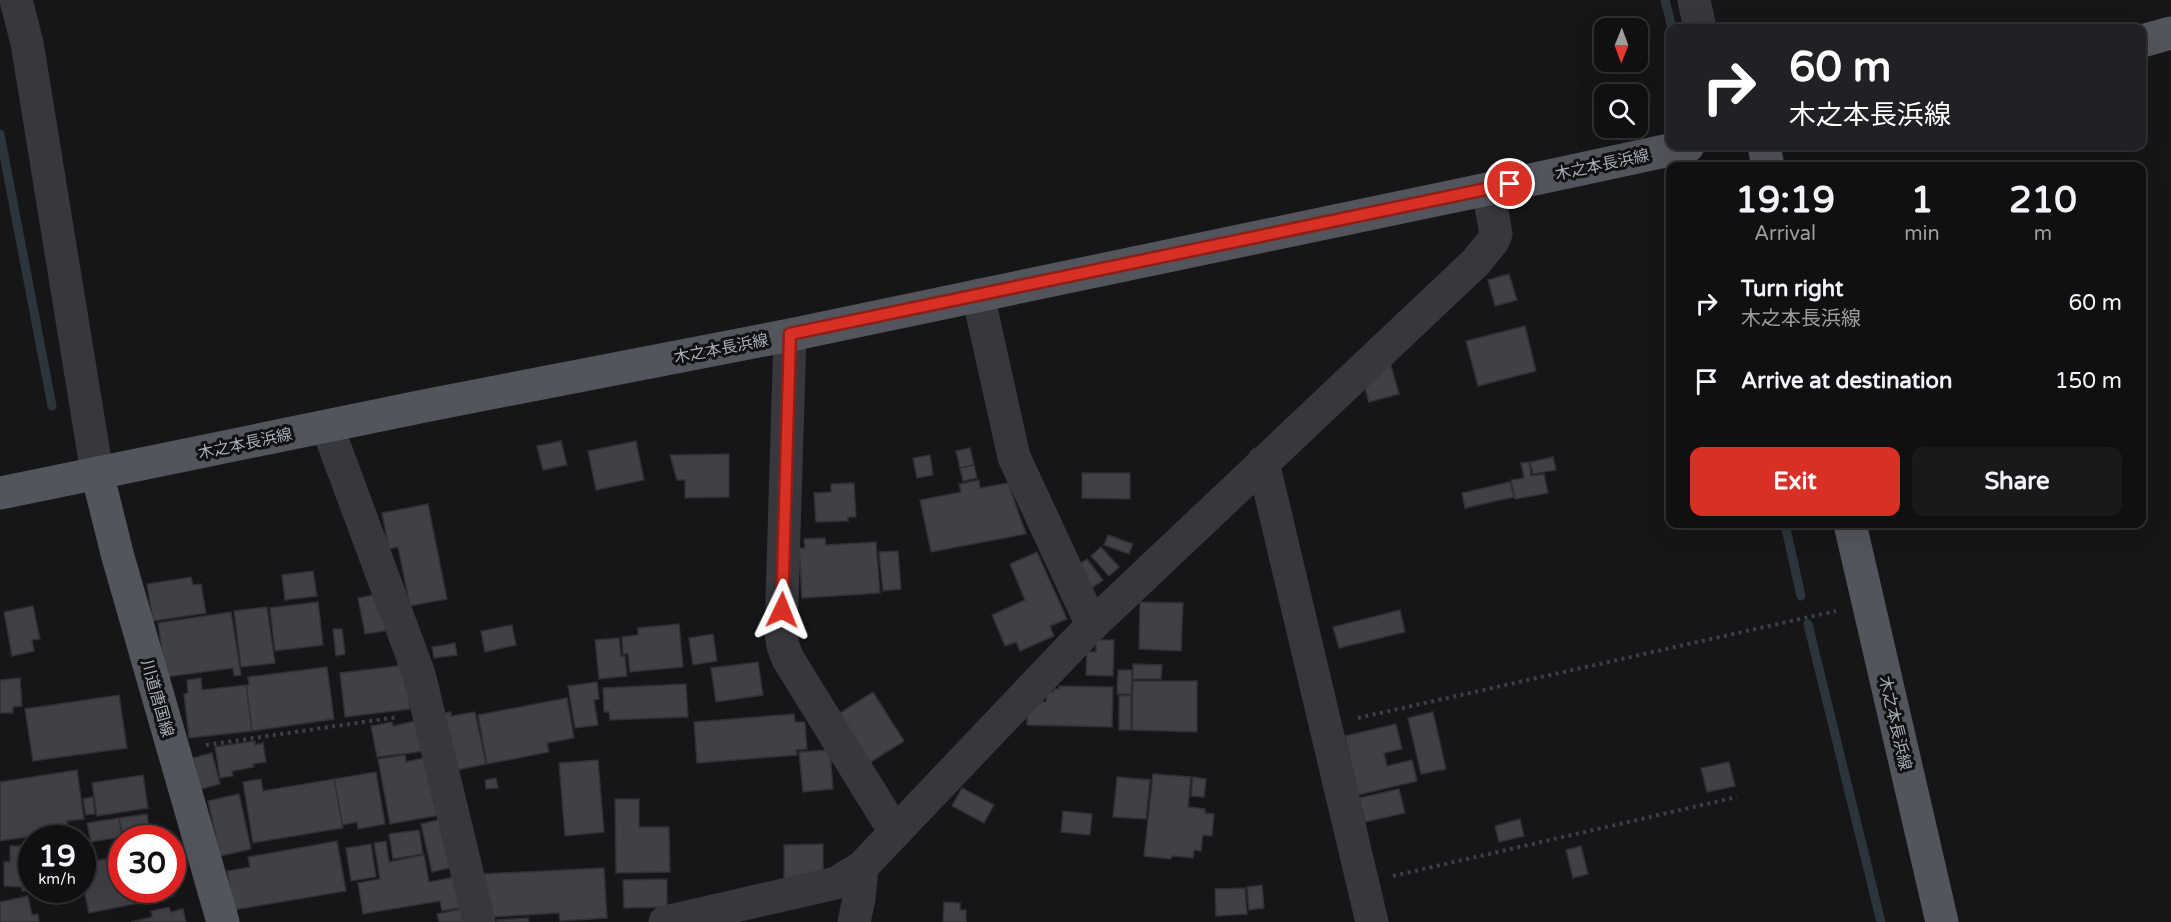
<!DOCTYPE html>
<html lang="en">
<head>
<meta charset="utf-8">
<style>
  :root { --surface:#101012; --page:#19191b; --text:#f1f3f6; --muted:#9c9d9f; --line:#303032; --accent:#d93025 }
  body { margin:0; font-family:"Varela Round","Noto Sans JP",sans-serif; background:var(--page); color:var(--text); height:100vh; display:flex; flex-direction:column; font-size:22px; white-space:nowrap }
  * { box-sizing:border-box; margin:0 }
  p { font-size:20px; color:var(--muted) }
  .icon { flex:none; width:33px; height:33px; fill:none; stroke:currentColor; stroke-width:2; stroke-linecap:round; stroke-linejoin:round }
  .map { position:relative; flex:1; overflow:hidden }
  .panel { position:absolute; left:1666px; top:162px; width:480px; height:366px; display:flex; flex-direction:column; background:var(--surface); border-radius:12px; box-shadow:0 6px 24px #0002,0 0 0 2px var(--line) }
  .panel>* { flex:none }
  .top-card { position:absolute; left:1666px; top:24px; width:480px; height:126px; border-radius:12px; box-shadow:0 6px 24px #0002,0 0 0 2px var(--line); background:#202124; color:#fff; overflow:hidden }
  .needle { width:39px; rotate:181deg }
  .fabs { position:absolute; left:1594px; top:18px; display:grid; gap:12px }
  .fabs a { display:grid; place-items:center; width:54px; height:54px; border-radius:12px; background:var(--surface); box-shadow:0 6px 24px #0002,0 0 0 2px var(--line); font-size:30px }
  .speed { position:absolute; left:18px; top:825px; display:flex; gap:12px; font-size:30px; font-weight:700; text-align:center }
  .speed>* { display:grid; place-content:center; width:78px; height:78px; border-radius:50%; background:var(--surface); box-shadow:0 6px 24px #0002,0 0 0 2px var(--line); line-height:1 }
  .speed small { font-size:15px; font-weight:400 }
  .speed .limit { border:9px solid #d22; background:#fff; color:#111 }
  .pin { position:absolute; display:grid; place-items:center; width:51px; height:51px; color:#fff; margin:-26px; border:3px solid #fff; border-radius:50%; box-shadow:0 2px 6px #0007 }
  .me { position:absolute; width:66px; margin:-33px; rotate:2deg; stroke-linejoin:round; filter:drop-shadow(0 0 4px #0008) }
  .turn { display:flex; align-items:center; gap:21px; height:126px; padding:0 24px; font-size:27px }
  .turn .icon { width:78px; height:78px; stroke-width:2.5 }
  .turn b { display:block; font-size:42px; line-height:51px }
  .eta { display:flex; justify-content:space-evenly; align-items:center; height:102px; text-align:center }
  .eta b { font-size:36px; font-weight:700; line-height:42px }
  .button { display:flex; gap:12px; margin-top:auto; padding:12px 24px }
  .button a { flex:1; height:69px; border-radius:12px; background:var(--accent); color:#fff; font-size:24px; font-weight:700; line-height:69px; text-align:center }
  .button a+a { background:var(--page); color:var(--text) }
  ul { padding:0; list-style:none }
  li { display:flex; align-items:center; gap:18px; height:78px; padding:0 24px }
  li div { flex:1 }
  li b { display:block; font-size:22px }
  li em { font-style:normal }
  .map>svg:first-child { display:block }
</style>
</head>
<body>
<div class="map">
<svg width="2171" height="922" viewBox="0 0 2171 922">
  <rect width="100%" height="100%" fill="#161618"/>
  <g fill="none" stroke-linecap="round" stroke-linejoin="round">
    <g stroke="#2c353c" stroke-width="9">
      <polyline points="1665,0 1672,28"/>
      <polyline points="0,134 52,406"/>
      <polyline points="1785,524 1801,596"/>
      <polyline points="1808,624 1881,922"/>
    </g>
  </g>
  <g fill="#404145" stroke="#303034" stroke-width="1.5">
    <polygon points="1509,274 1517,300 1495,306 1488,280"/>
    <polygon points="1525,326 1536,371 1478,386 1466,341"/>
    <polygon points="1390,363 1399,394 1369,402 1364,385"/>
    <polygon points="561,441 567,465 543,470 537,446"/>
    <polygon points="636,441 644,480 596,490 588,451"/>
    <polygon points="970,448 974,465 960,468 956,451"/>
    <polygon points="729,454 729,497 685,498 685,480 677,480 670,455"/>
    <polygon points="930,455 933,475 917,478 913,458"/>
    <polygon points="1553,457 1556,470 1533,474 1530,462"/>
    <polygon points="1529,462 1531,476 1544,474 1548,493 1515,499 1511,480 1524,478 1521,463"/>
    <polygon points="974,465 977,478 963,481 960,468"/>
    <polygon points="1082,473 1130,473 1130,499 1082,498"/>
    <polygon points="979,480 980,488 1008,483 1026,534 931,552 920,500 961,492 959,484"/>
    <polygon points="1510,482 1514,497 1465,508 1462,493"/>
    <polygon points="854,483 856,517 848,517 848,521 816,522 814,493 831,492 831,484"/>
    <polygon points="428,504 447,599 410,606 398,547 389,549 382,513"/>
    <polygon points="1108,535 1133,544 1129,554 1104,545"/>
    <polygon points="825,538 826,545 876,542 880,593 802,598 799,548 805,548 804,539"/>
    <polygon points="1101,547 1119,567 1109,576 1091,556"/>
    <polygon points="898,551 901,589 883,591 879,552"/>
    <polygon points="1037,552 1067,619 1050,626 1054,636 1020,651 1016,642 1005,646 992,615 1025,600 1010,564"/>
    <polygon points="1087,559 1103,580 1093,587 1077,566"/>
    <polygon points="313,571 317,596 285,600 282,575"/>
    <polygon points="191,577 193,585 201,584 206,613 153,621 147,584"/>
    <polygon points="383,593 390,630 365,634 358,598"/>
    <polygon points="318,602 323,645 275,651 270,608"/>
    <polygon points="1140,602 1183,603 1181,651 1139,649"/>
    <polygon points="33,606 40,639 32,640 34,651 12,656 4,612"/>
    <polygon points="267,607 275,663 241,667 234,611"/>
    <polygon points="1400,610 1405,632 1339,648 1333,627"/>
    <polygon points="231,612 241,675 234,676 233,668 166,677 158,623"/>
    <polygon points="679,624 683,667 630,672 628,654 623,654 622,637 638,635 638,628"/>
    <polygon points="512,625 516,645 485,652 481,631"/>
    <polygon points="333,629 342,629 345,654 336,656"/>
    <polygon points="713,634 717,661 693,665 689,638"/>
    <polygon points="619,638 621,656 625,656 627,676 599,679 595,640"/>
    <polygon points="1096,640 1114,640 1113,676 1086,675 1087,652 1096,652"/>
    <polygon points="455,643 457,655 434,658 432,647"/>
    <polygon points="758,662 763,695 716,702 711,668"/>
    <polygon points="1133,664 1162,665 1161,679 1133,679"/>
    <polygon points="405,665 410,709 345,717 340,673"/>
    <polygon points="327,667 334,719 252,731 246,685 249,685 248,677"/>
    <polygon points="1118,670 1132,670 1131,694 1117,694"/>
    <polygon points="20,678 22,706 13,707 13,713 0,713 0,680"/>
    <polygon points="201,678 202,690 246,685 252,731 189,738 184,694 188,693 187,680"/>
    <polygon points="1133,681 1197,681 1197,732 1132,730"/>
    <polygon points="597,682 599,699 594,700 598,725 575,728 568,686"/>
    <polygon points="686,684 688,717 610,720 609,712 604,712 603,688"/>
    <polygon points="1059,686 1113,687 1112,727 1027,725 1027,712 1037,702 1046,702 1047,692 1054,692 1054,689 1059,689"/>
    <polygon points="873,692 904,741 866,765 835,716"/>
    <polygon points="119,695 127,748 33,761 25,709"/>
    <polygon points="1131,695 1131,730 1119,730 1119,696"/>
    <polygon points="567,698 574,738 547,743 549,752 487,764 478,715"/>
    <polygon points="451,712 451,716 475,712 486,764 448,772 436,715"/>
    <polygon points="1433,712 1446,769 1421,774 1408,718"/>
    <polygon points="794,714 795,722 805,722 807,749 796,750 797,755 697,763 694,722"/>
    <polygon points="421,720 426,751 377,757 371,726 392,722 393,726"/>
    <polygon points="1396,724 1402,749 1384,753 1387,766 1412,760 1417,781 1358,795 1345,736"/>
    <polygon points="255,741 255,745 263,743 266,762 253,764 254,767 232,771 233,776 220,778 215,747"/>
    <polygon points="830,750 833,789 803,792 799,752"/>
    <polygon points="212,753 220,784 201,789 193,758"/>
    <polygon points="405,755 406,762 424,758 441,815 390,824 378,759"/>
    <polygon points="598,760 604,832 565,836 559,763"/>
    <polygon points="1729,762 1735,786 1707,792 1701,768"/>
    <polygon points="77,770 84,819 67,821 68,827 45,831 46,834 0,841 0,782"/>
    <polygon points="376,772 385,824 358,829 357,822 342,825 334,779"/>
    <polygon points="1153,774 1191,777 1188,807 1205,809 1205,813 1214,814 1212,836 1203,835 1201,851 1194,850 1193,858 1172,856 1171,859 1144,856"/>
    <polygon points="143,775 148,808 97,816 92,783"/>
    <polygon points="1117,777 1150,780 1146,819 1113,817"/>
    <polygon points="1193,777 1206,779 1204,797 1191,796"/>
    <polygon points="496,778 498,788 486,789 485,780"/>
    <polygon points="261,779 263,791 334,779 343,828 253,843 243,782"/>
    <polygon points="962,788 994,805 984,823 952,806"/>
    <polygon points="1399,789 1405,813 1365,822 1359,798"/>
    <polygon points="239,794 251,849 220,856 208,801"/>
    <polygon points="93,797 95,814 86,815 83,799"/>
    <polygon points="615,799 639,799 639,827 669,827 670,872 616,873"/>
    <polygon points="1063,811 1092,814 1090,835 1061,832"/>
    <polygon points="147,814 150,833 122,837 119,818"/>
    <polygon points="119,818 122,837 91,842 87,823"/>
    <polygon points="446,818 458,866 432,872 421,824"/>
    <polygon points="1520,819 1524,836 1499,842 1495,826"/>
    <polygon points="419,830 423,854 393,859 389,834"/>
    <polygon points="81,833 82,838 52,838 52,834"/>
    <polygon points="337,841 346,891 234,910 227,871 250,867 248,857"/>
    <polygon points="386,841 389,862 424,855 429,882 455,877 460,908 442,911 440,901 363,914 358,883 380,879 374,843"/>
    <polygon points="371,844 376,877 351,881 346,848"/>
    <polygon points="823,844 823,870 784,880 784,845"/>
    <polygon points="10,846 32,846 32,890 37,891 22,891 22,887 4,886 4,862 10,862"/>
    <polygon points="1581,846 1588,874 1573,878 1566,850"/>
    <polygon points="122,856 122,890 172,890 172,886 174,896 89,913 82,881 82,870 86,870 84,863"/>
    <polygon points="604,868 607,918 560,921 559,913 491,917 482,874"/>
    <polygon points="667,879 667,907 624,908 623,880"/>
    <polygon points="1262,885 1264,908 1249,910 1247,887"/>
    <polygon points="1245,888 1247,914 1216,916 1215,889"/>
    <polygon points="28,896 32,915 38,914 39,922 0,922 0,902"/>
    <polygon points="944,902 960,903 960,910 966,910 966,922 943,922"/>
    <polygon points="169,907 171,912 183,909 186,922 131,922 152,917 151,911"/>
    <polygon points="462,909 465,922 439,922 437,914"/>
    <polygon points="528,918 529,922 497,922 497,920"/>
  </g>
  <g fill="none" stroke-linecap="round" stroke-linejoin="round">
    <g stroke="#3d3f44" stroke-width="4" stroke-dasharray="3 4.5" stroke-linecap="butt">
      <polyline points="1358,718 1836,611"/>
      <polyline points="206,745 398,717"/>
      <polyline points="1393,876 1737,797"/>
    </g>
    <g stroke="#37383d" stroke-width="33">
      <polyline points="16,0 27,43 97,473"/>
      <polyline points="1694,0 1700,28"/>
      <polyline points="978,295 1014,457 1092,625"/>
      <polyline points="790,335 781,633 783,646 788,659 895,832"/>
      <polyline points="327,426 419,674 479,922"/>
      <polyline points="1263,462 1372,922"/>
      <polyline points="665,922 836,883 862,867 1092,625 1476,262 1493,241 1496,234 1488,189"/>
      <polyline points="854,922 859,899 862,867"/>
    </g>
    <g stroke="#53555c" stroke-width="33">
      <polyline points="2142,41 2171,33"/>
      <polyline points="1764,146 1768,166"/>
      <polyline points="97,473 118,557 223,922"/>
      <polyline points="0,493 429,405 790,335 1488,189 1688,146"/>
      <polyline points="1850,524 1942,922"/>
    </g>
  </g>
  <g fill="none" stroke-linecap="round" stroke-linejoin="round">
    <g stroke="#8d1f18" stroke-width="15">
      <polyline id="route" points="782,610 790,334 1510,184"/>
    </g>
    <use href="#route" stroke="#d93025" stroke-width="10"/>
  </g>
  <g text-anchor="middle" stroke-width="6" stroke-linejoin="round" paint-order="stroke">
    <g font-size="16" fill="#a8adb8" stroke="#111113">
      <text transform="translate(1602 164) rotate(-12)" y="6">木之本長浜線</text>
      <text transform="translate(721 348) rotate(-11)" y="6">木之本長浜線</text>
      <text transform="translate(245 443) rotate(-12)" y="6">木之本長浜線</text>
      <text transform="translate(158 698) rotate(74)" y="6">川道唐国線</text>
      <text transform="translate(1896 723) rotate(77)" y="6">木之本長浜線</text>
    </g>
  </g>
</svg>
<div class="fabs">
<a><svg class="needle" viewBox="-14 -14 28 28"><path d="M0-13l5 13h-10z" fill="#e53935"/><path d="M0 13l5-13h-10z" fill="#9c9d9f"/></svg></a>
<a><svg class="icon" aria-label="search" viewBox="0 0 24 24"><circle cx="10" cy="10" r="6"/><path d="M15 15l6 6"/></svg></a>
</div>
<div class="speed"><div>19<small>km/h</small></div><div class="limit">30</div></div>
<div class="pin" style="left:1510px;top:184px;background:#d93025"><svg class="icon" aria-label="arrive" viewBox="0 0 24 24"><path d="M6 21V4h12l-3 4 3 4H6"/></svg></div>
<svg class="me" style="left:782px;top:610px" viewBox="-20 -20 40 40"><path d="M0-17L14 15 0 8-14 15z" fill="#d93025" stroke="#fff" stroke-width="4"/></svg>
<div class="top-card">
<div class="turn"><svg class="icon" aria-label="right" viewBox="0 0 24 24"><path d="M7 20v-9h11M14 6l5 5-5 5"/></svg><div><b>60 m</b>木之本長浜線</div></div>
</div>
<section class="panel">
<div class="eta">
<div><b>19:19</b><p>Arrival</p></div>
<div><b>1</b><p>min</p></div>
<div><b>210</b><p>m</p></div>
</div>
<ul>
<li><svg class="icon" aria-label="right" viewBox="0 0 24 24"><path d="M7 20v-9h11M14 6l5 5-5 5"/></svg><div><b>Turn right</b><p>木之本長浜線</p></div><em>60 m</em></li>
<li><svg class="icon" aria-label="arrive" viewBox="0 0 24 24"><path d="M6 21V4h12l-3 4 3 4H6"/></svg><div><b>Arrive at destination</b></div><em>150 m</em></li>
</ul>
<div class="button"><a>Exit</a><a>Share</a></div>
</section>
</div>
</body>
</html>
